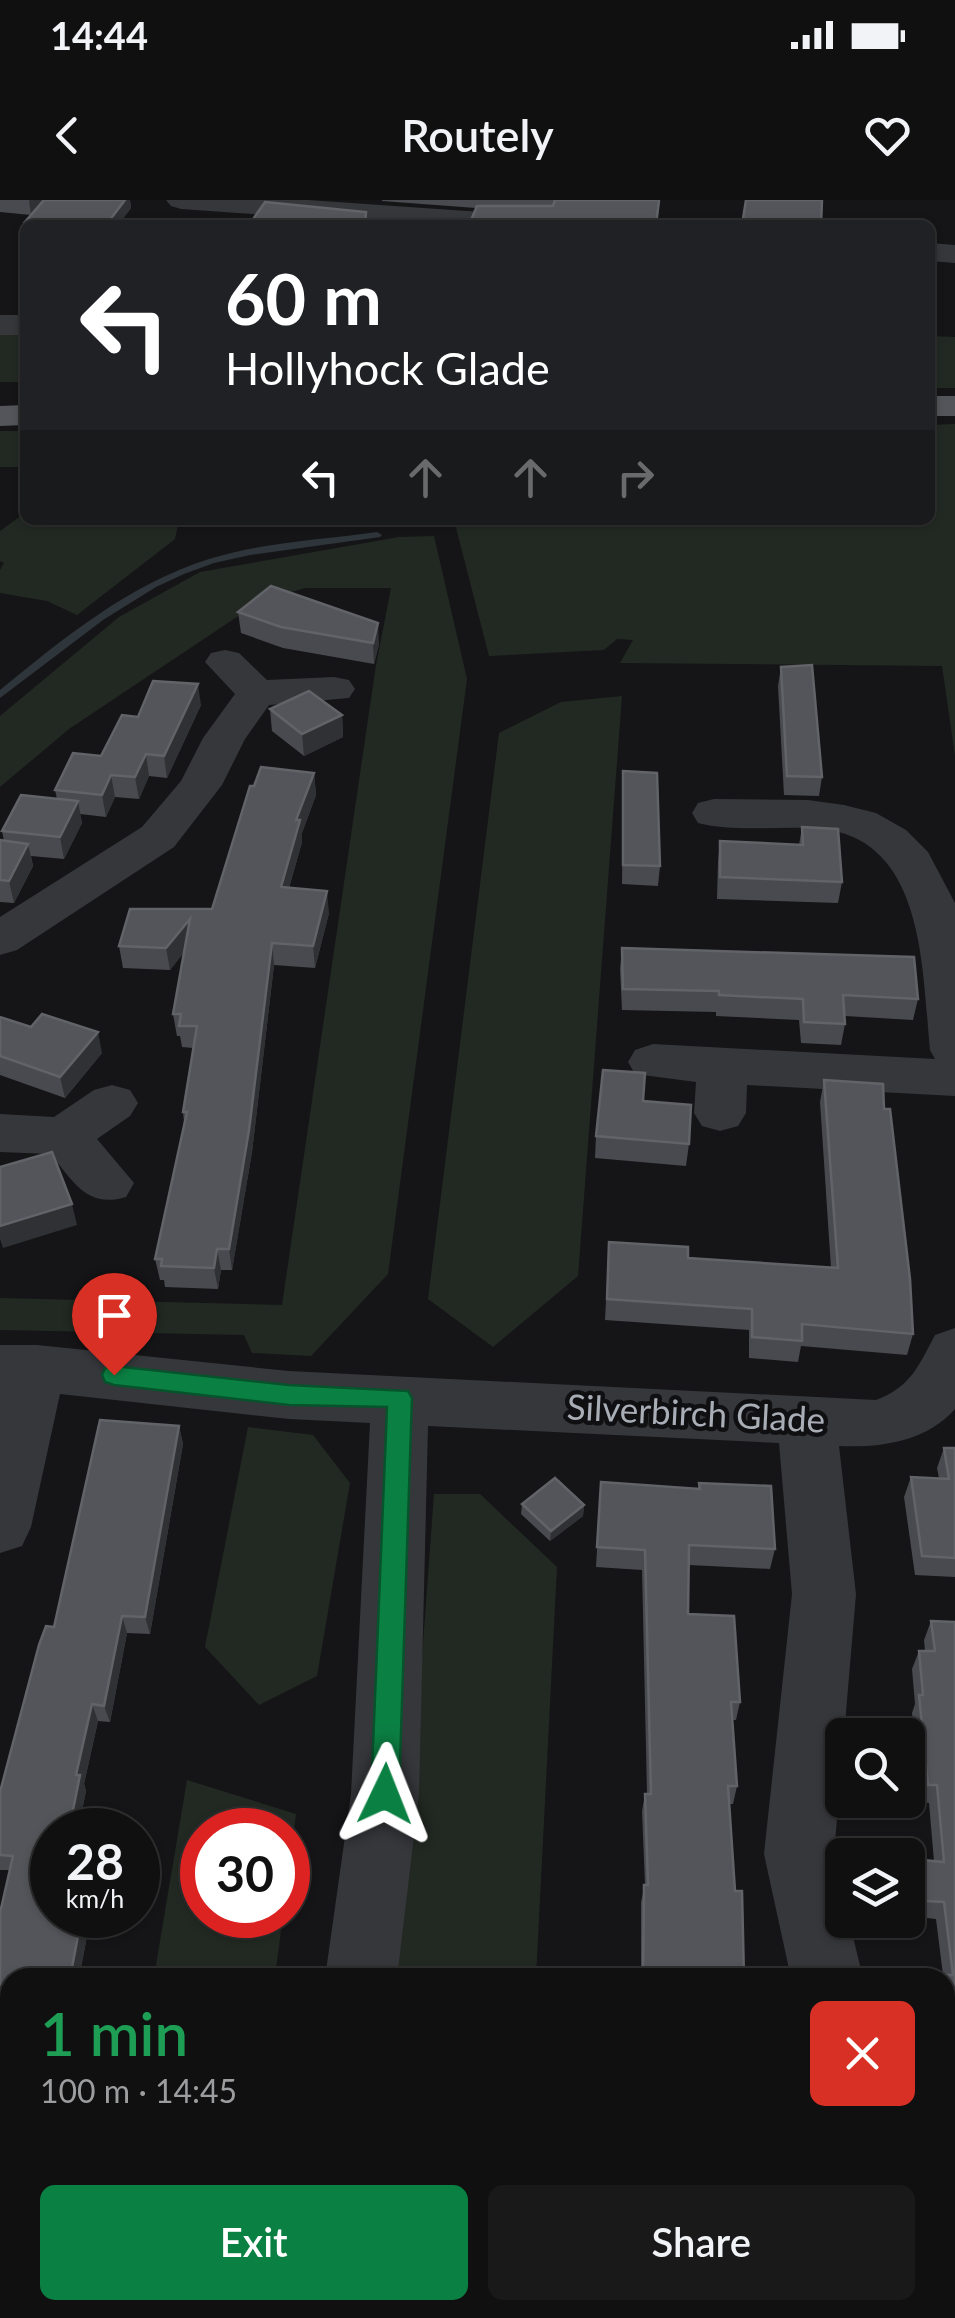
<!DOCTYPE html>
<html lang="en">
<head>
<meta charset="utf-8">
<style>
  :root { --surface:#101011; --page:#19191a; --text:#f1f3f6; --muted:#9c9d9f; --line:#303031; --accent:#0b8043 }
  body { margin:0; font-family:Lato,sans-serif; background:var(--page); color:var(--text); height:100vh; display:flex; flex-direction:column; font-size:38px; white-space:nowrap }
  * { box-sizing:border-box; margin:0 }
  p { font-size:32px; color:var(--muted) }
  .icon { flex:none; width:55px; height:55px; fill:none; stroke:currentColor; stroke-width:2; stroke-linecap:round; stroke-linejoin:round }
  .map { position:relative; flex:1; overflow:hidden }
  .side { position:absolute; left:0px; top:1768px; width:955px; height:352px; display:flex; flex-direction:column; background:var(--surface); border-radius:30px 30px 0 0; box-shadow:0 2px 8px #0004,0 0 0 2px var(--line) }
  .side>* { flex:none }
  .top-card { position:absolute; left:20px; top:20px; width:915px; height:305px; border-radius:15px; box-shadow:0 2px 8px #0004,0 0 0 2px var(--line); background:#202124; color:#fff; overflow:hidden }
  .tools { position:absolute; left:825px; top:1518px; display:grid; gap:20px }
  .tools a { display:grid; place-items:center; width:100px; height:100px; border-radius:15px; background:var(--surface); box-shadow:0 2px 8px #0004,0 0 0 2px var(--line); font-size:50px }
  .speed { position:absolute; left:30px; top:1608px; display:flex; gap:20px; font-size:50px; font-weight:700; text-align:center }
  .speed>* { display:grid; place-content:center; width:130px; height:130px; border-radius:50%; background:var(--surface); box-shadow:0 2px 8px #0004,0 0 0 2px var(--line); line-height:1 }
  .speed small { font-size:25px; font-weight:400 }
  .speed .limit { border:15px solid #d22; background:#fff; color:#111 }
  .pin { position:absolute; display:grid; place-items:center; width:85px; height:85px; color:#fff; margin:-102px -42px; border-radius:50% 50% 50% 0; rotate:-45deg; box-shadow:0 0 10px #0007 }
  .pin .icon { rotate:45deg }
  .me { position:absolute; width:110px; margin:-55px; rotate:2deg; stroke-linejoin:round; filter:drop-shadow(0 0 8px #0008) }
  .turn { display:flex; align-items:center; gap:35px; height:210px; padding:0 40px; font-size:45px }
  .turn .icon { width:130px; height:130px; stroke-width:2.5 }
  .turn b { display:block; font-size:70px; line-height:85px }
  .lanes { display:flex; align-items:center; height:95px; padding:0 40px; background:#0003; justify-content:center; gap:50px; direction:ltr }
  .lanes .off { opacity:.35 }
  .round { display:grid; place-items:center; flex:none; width:105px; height:105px; border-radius:15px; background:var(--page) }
  .summary { display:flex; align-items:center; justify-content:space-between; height:170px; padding:0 40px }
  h1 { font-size:60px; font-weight:600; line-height:75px; color:#1e9e55 }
  .action { display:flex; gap:20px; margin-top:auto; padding:20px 40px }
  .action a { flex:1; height:115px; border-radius:15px; background:var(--accent); color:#fff; font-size:40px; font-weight:600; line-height:115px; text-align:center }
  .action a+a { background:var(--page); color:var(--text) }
  .status { display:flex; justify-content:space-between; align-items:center; height:70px; padding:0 50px; background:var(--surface); direction:ltr }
  .status svg { height:28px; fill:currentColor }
  header { display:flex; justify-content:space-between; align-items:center; height:130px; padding:0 40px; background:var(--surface); font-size:45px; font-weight:600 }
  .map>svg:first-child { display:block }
</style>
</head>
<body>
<div class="status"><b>14:44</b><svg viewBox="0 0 49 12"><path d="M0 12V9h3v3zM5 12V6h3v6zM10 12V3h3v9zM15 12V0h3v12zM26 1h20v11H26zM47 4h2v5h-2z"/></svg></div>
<header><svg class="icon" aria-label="back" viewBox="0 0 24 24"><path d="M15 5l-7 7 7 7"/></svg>Routely<svg class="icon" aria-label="heart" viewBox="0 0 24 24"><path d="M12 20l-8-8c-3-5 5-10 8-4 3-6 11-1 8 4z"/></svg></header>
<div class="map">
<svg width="955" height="2118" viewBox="0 0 955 2118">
  <rect width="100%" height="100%" fill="#151517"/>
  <g fill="#222922">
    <polygon points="25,133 25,182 0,182 0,134"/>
    <polygon points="930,136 955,137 955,188 930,188"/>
    <polygon points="955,224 955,556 942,466 620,463 633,440 617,439 604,450 489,456 454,320 930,320 930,225"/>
    <rect x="0" y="231" width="25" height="36"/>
    <polygon points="25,313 25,320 179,320 175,339 77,415 47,401 0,393 0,370 4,363 0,361 0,331"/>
    <polygon points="434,336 467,479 388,1074 311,1156 252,1153 244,1135 0,1130 0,1098 282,1105 376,465 391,388 305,388 261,401 69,529 0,587 0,516 119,417 200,372 399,337"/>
    <polygon points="622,496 578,1076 493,1147 428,1099 499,533 561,502"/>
    <polygon points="248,1227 313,1235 350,1283 317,1476 259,1505 205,1447"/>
    <polygon points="434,1294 480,1294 557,1367 536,1777 392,1778 412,1593"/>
    <polygon points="187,1580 296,1614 288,1679 288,1630 202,1630 202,1715 283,1715 275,1777 154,1777"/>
    <polygon points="99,2110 233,2110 232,2118 98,2118"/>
    <polygon points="356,2110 519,2110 518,2118 355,2118"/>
  </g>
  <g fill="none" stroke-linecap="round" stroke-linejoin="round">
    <path fill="#2e363c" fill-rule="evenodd" d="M377 332 382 335 380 337 250 355 214 363 184 374 156 387 103 420 0 498V490C64 438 129 384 209 359 263 342 321 340 377 332Z"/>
    <g fill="#36373b" fill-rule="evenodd">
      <polygon points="166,0 308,0 537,16 548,19 552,25 410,25 181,9 171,6"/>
      <polygon points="930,43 955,45 955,63 930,61"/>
      <rect x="0" y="115" width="25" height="20"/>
      <polygon points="225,450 239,453 267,480 334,477 349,480 355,489 349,498 269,505 245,539 222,585 174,647 17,750 0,755 0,717 142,627 181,581 203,538 235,494 205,462 211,453"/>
      <path d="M714 599 808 600 844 605 876 613 906 630 928 652 955 703V896L747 885 746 913 738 926 720 931 702 926 694 913 696 882 635 874 628 862 635 850 653 844 935 859 930 850C922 772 926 640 822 629 781 625 738 633 698 623L692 613 698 603Z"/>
      <path d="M112 885 130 890 138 903 130 916 97 939 134 983 126 997C86 1009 74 981 50 954L0 952V914L54 917 94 890Z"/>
      <path d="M955 1128V1209C926 1242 879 1248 839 1246L856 1394 834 1654 842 1691V1720H849L863 1778H791L764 1654 792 1394 779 1243 428 1226 419 1594 397 1778H325L351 1594 370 1223 289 1219 60 1194 31 1327 22 1346 0 1353V1145H37L289 1171 876 1200C911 1187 919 1165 935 1135Z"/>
      <polygon points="945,1962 955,1965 955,2043 945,2040"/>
      <polygon points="277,2110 357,2110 356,2118 276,2118"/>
    </g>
    <g fill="#53555a" fill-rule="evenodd">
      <rect x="930" y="196" width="25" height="20"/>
      <polygon points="25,205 25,225 0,226 0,206"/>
    </g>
  </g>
  <g fill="#494a4f">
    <polygon points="0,0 130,0 131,8 118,25 26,25 25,22 31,15 0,12"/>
    <polygon points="382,0 660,0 657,25 476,8 382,1"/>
    <polygon points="238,412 379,444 374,464 283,448 241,433"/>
    <polygon points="781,467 822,577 819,596 784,595 778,486"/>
    <polygon points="201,505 167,578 149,576 139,599 115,597 106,617 80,614 82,623 64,659 31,656 33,666 14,703 0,702 0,640 4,641 2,631 57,599 55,590 101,556 138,517"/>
    <polygon points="270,509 342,515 343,537 304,556 272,531"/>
    <polygon points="623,571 660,666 658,686 622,684"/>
    <polygon points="314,573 316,595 302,633 302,642 289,688 329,713 315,768 274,765 252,952 232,1070 221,1070 218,1089 165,1087 164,1080 160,1080 155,1059 184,922 183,912 193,848 182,847 180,836 177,836 173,814 184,752 170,770 123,768 119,746 212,709 254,586"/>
    <polygon points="802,627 842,682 838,703 717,699 718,662 720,641 799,645"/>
    <polygon points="622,748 918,799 913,820 845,816 845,824 841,845 801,843 799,820 716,816 716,812 622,810 620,769"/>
    <polygon points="0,817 102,853 65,898 0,875"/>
    <polygon points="824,880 884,909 913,1134 907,1155 801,1146 798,1162 749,1158 749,1130 605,1120 609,1042 688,1058 831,1068 820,902"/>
    <polygon points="643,901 689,944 686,966 595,958 596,936"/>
    <polygon points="100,1220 179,1226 183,1244 150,1434 127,1433 110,1522 98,1521 84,1584 86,1591 78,1630 52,1630 52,1715 91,1715 79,1778 10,1778 10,2110 22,2110 20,2118 0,2118 0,1713 10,1670 0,1670 0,1592 39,1445 46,1426 54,1427"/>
    <polygon points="944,1248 955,1248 955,1377 915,1375 904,1297 911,1277 939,1278 937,1268"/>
    <polygon points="601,1282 698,1289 699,1283 775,1349 770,1369 689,1365 688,1414 740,1502 736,1520 732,1520 737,1586 733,1604 729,1604 735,1691 744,1778 641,1778 641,1702 645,1685 642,1611 645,1594 647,1594 642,1370 596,1367"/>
    <polygon points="522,1304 584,1305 583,1316 550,1341 521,1314"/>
    <polygon points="931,1421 955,1422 955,1833 945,1833 945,1778 938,1778 940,1775 943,1775 936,1719 918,1717 915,1677 922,1660 934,1661 929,1603 920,1602 912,1513 915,1504 912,1469 919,1451 925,1451 924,1440"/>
  </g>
  <g fill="#303134">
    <polygon points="30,0 44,0 31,15 29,1"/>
    <polygon points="125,0 130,0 131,8 118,25 106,25"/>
    <polygon points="378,423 379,444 374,464 373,443"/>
    <polygon points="198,484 201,505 167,578 164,556"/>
    <polygon points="342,515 343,537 304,556 302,534"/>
    <polygon points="146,554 149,576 139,599 135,577"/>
    <polygon points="314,573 316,595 302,633 302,642 283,709 281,687 296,620"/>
    <polygon points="111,575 115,597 106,617 102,595"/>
    <polygon points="78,601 82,623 64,659 60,637"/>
    <polygon points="28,644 33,666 14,703 9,681"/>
    <polygon points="327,691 329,713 315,768 313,746"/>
    <polygon points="190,719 194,740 170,770 166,748"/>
    <polygon points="272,743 274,765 252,952 232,1070 229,1049"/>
    <polygon points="98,832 102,853 65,898 60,877"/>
    <polygon points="72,1004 77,1025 3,1048 0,1039 0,1026"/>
    <polygon points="217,1049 221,1070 218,1089 214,1068"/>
    <polygon points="179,1226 183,1244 150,1434 145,1417"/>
    <polygon points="584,1305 583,1316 550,1341 551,1331"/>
    <polygon points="122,1416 127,1433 110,1522 104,1506"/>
    <polygon points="92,1504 98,1521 84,1584 86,1591 78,1630 69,1630 76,1575"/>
    <polygon points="82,1715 91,1715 79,1778 70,1778"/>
    <polygon points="12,2110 22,2110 20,2118 10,2118"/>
  </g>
  <g fill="#53555a" stroke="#616368" stroke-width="2.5">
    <polygon points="44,0 125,0 106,25 59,25 25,22"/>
    <polygon points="555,0 659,0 656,25 469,25 477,6 553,6"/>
    <polygon points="746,0 822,0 821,25 742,25"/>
    <polygon points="265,2 366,12 365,25 249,25"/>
    <polygon points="271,386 378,423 373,443 281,427 238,412"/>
    <polygon points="812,465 822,577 787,576 781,467"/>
    <polygon points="153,481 198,484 164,556 146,554 135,577 111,575 102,595 55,590 73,553 101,556 122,515 138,517"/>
    <polygon points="309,491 342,515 302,534 270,509"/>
    <polygon points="261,567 314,573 296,620 300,620 281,687 327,691 313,746 272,743 249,930 229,1049 217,1049 214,1068 161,1066 162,1059 155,1059 187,912 183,912 197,826 179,826 181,814 173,814 190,719 166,748 119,746 130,709 212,709 250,586 254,586"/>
    <polygon points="623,571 657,573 660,666 623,665"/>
    <polygon points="21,595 78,601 60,637 2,631"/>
    <polygon points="802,627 838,629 842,682 720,677 720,641 803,645"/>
    <polygon points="0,640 28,644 9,681 0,680"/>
    <polygon points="622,748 914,757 918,799 843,795 845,824 804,822 803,799 719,795 719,791 623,789"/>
    <polygon points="42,814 98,832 60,877 0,856 0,817 31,827"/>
    <polygon points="603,870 645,873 643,901 691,905 689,944 596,936"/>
    <polygon points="824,880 883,884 884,909 890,909 910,1079 913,1134 802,1124 802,1141 752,1137 752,1109 607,1099 609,1042 688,1047 688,1058 838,1068"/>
    <polygon points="52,952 72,1004 0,1026 0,967"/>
    <polygon points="100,1220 179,1226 145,1417 122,1416 104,1506 92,1504 76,1575 80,1575 69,1630 52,1630 52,1715 82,1715 70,1778 10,1778 10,2110 12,2110 10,2118 0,2118 0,1713 13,1656 0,1655 0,1592 39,1445 46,1426 54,1427"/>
    <polygon points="944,1248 955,1248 955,1358 922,1356 911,1277 949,1279"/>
    <polygon points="555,1278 584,1305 551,1331 522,1304"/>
    <polygon points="601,1282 700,1289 699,1283 771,1286 775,1349 689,1345 688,1414 734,1416 740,1502 731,1502 737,1586 728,1586 735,1691 742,1691 744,1778 643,1778 644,1685 648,1685 645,1594 651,1594 645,1350 597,1347"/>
    <polygon points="931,1421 955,1422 955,1818 945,1818 945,1778 940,1778 940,1775 953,1775 944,1702 926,1701 922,1660 944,1662 937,1585 928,1585 919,1495 923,1495 919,1451 935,1451"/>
    <polygon points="560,2110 909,2110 955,2114 955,2118 560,2118"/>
  </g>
  <polygon fill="#0b8043" stroke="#07532c" stroke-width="2.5" points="114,1166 289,1185 408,1191 412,1198 399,1594 395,1604 385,1608 375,1604 371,1594 387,1207 289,1205 114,1185 105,1182 102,1175 105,1168"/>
  <g text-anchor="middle" stroke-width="9" stroke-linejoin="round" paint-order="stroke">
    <g font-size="35" fill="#a8adb6" stroke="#101012">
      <text transform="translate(696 1214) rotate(3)" y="12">Silverbirch Glade</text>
    </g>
  </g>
</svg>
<div class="tools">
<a><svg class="icon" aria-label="search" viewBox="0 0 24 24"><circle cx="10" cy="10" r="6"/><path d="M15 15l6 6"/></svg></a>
<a><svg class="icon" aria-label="layers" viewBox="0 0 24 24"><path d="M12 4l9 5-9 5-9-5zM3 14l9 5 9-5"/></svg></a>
</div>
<div class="speed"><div>28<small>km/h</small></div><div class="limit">30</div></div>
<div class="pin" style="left:114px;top:1175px;background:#d93025"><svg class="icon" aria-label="arrive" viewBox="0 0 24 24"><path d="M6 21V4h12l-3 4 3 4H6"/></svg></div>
<svg class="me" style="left:385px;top:1594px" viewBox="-20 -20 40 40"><path d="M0-17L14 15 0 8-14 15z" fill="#0b8043" stroke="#fff" stroke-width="4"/></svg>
<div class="top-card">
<div class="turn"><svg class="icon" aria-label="left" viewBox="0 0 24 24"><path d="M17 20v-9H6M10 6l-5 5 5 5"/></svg><div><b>60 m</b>Hollyhock Glade</div></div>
<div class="lanes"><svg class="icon" aria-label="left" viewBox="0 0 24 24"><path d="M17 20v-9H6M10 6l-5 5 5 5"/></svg><svg class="icon off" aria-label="ahead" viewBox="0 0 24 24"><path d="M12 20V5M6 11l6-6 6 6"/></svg><svg class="icon off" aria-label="ahead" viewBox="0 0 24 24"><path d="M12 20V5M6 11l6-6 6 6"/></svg><svg class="icon off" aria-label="right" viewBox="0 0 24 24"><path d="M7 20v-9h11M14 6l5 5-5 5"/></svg></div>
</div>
<section class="side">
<div class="summary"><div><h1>1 min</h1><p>100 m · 14:45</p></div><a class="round" style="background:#d93025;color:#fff"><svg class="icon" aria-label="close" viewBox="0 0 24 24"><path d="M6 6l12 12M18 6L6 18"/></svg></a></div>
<div class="action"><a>Exit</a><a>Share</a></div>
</section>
</div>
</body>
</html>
